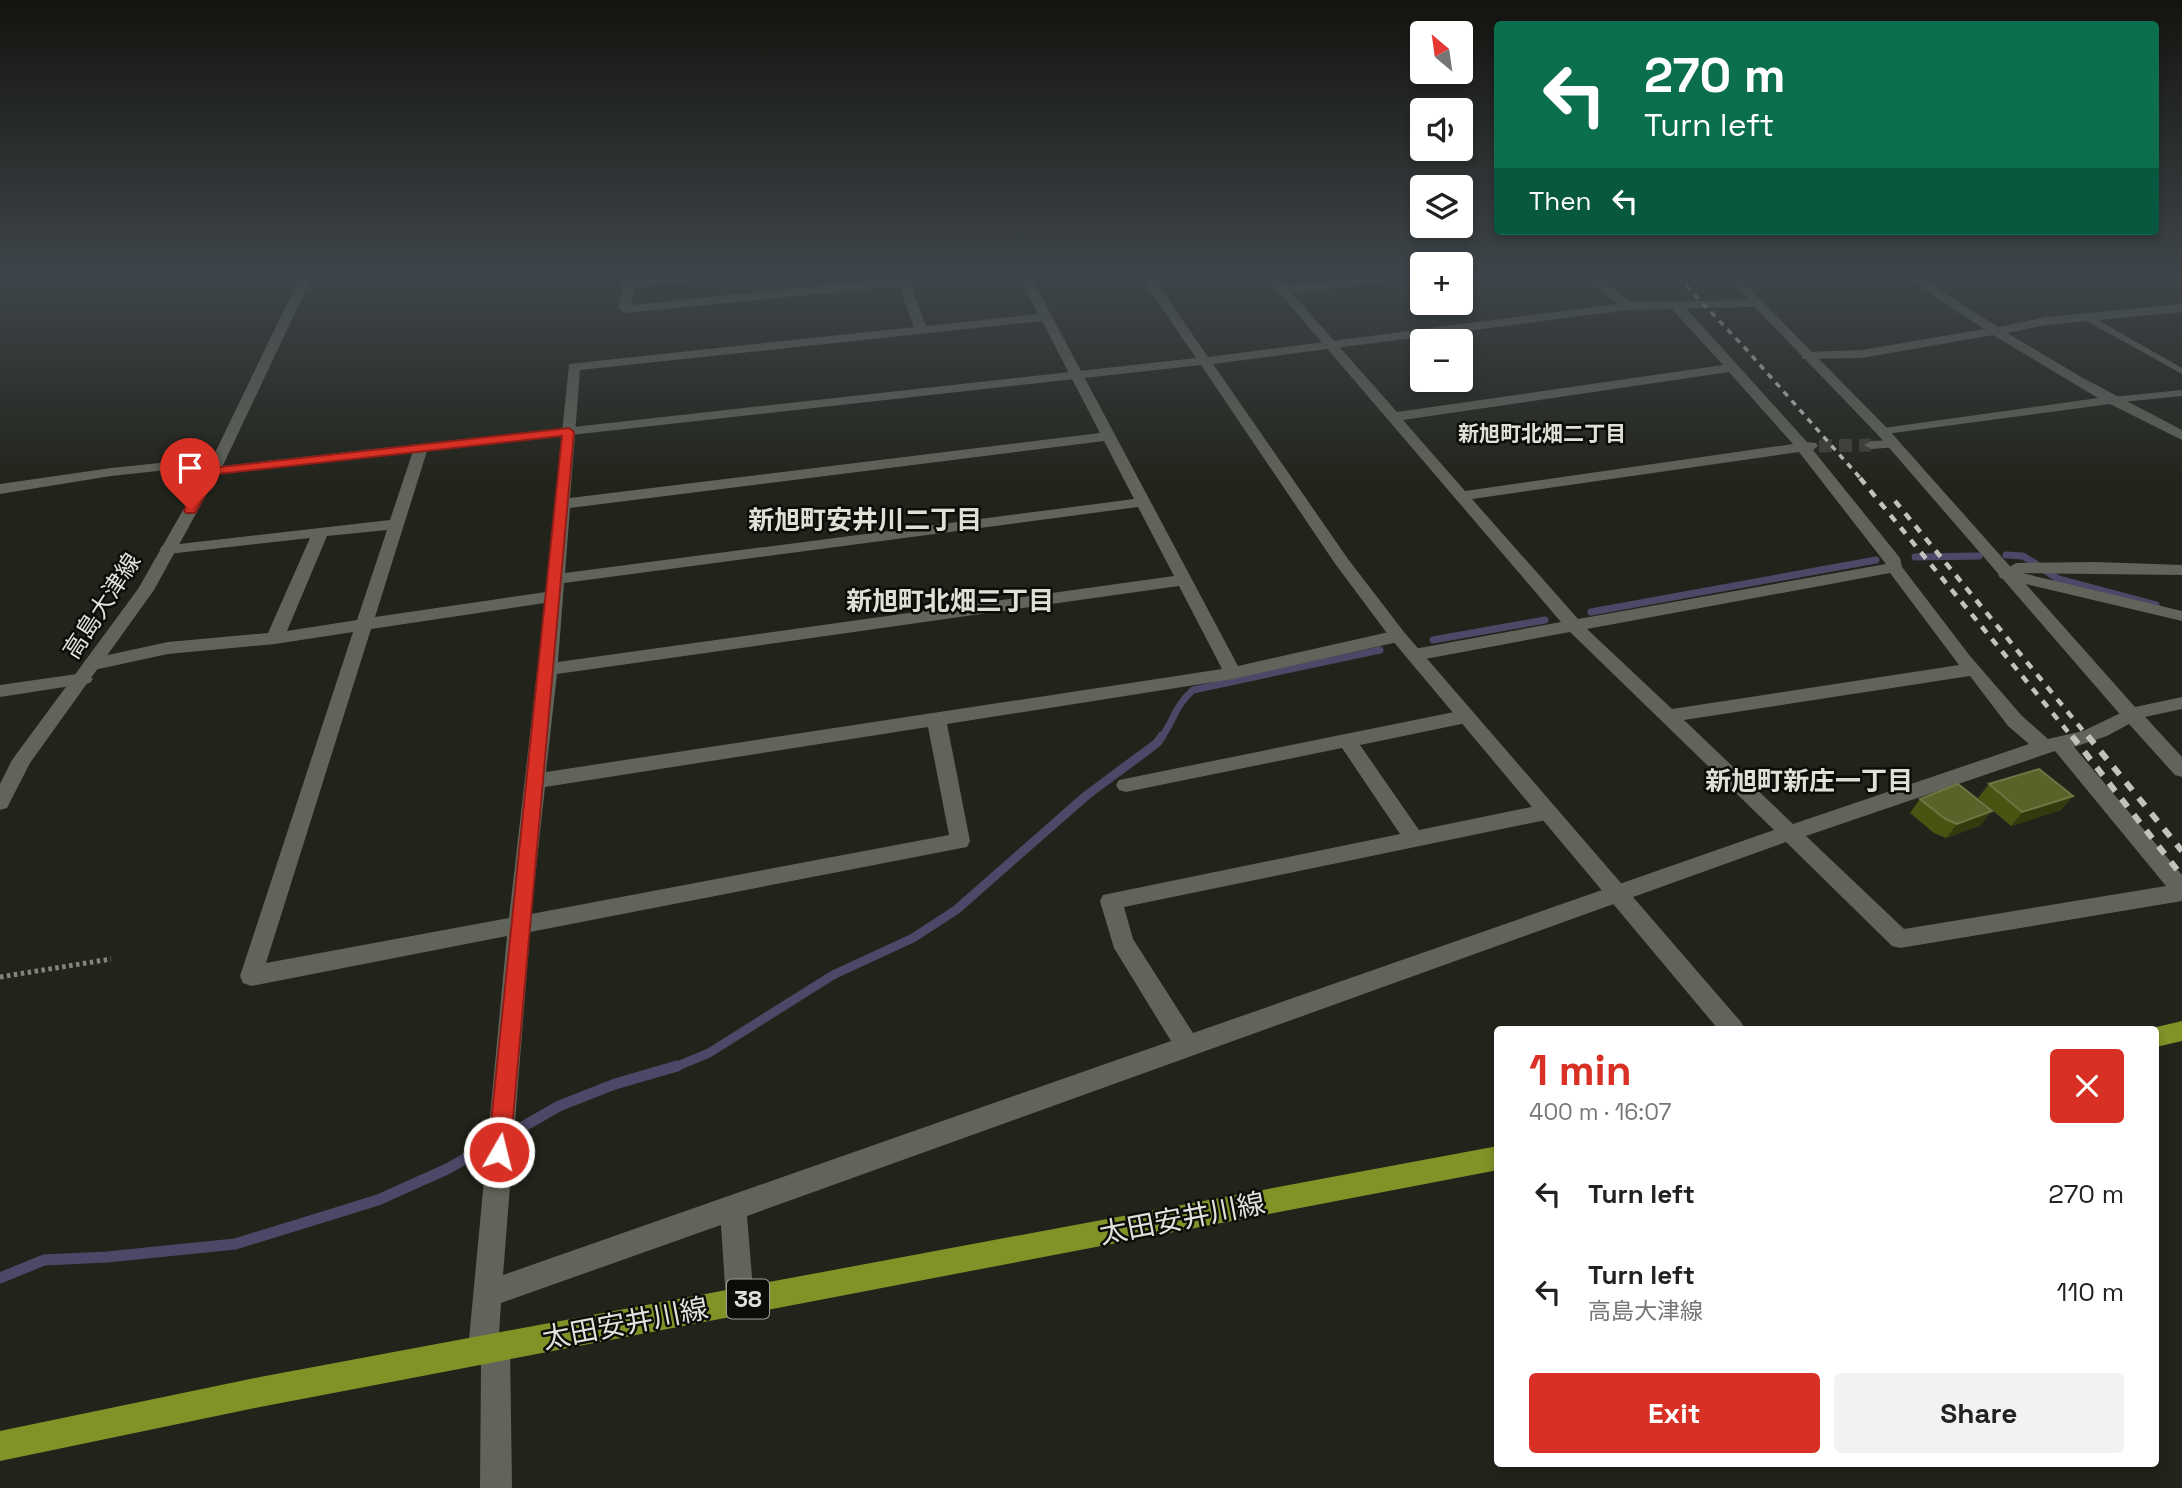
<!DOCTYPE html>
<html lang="en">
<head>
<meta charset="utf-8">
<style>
  :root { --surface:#fff; --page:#f2f2f2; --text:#222; --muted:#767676; --accent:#d93025 }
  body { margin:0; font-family:"Space Grotesk","Noto Sans JP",sans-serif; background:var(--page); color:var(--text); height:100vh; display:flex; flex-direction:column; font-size:26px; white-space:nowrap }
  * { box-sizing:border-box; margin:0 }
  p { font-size:23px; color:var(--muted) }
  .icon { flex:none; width:38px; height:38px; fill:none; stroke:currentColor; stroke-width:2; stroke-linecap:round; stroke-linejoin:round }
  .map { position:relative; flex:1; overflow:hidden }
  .sheet { position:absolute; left:1494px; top:1026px; width:665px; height:441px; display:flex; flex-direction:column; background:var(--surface); border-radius:7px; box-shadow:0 4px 10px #0003 }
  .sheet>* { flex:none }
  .hud { position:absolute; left:1494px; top:21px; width:665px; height:214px; border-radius:7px; box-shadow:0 4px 10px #0003; background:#0b6e4f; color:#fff; overflow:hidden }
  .needle { width:46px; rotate:331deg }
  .buttons { position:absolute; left:1410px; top:21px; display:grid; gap:14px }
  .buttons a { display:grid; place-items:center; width:63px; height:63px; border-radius:7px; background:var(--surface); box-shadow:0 4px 10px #0003; font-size:35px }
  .pin { position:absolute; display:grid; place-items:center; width:60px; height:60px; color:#fff; margin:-72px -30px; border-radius:50% 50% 50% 0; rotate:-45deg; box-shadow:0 0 7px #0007 }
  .pin .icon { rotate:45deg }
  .me { position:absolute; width:77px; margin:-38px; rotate:8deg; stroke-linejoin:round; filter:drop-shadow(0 0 5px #0008) }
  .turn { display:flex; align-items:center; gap:24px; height:147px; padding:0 35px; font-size:32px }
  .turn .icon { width:91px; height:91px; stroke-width:2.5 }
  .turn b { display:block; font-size:49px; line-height:60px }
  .then { display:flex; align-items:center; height:66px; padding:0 35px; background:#0003; gap:14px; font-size:26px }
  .round { display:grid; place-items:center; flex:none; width:74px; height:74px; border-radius:7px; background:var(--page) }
  .head { display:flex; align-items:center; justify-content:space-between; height:119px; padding:0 35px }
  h1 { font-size:42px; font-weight:700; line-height:52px; color:var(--accent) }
  .cta { display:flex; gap:14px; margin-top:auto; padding:14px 35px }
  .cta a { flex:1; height:80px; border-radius:7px; background:var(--accent); color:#fff; font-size:28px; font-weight:700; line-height:80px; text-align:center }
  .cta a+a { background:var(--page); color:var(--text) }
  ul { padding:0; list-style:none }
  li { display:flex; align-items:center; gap:21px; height:98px; padding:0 35px }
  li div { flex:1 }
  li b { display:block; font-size:26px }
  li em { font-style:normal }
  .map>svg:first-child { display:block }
</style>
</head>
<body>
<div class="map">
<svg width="2182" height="1488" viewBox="0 0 2182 1488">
  <rect width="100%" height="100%" fill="#22241b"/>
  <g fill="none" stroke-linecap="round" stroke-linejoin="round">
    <g stroke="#4d4868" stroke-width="5">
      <polyline points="0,280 9,277"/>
      <polyline points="637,284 715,277"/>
    </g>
    <g stroke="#4d4868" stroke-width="7">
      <polyline points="2006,555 2023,556 2036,564"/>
      <polyline points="1915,557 1979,556"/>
      <polyline points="2046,571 2058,579 2156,605"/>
      <polyline points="1591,612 1876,560"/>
      <polyline points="1433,640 1545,620"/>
      <path d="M1161 738C1175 719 1174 707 1193 690L1380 650"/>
    </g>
    <polyline stroke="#4d4868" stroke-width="9" points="673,1068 709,1053 833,975 913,938 956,910 1087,795 1157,743 1162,736"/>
    <g stroke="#4d4868" stroke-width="11">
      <polyline points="505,1137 559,1106 615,1084 677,1066"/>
      <polyline points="0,1278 44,1260 107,1257 235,1244 378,1200 447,1169 494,1143"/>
    </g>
    <polyline stroke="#3e4038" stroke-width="13" stroke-dasharray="13 7" stroke-linecap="butt" points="1819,446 1871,445"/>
    <polyline stroke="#83857e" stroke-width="5" stroke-dasharray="3.5 3.5" stroke-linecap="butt" points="0,977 111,959"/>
    <g fill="#61645a" fill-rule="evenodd">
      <polygon points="2083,315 2089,315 2182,368 2182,374 2083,319"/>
      <polygon points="2182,390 2182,396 2112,403 2108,400 2112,397"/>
    </g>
    <g fill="#61645a" fill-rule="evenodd">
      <path d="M623 277H635L632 305 908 277 926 326 1038 314 1019 277H1031L1238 666 1398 630 1407 636 1398 642 1233 679 947 724 970 841 967 847 530 932 503 1275 1171 1041 1114 948 1100 901 1103 895 1400 834 1342 748 1126 792 1119 790 1116 785 1119 780 1464 710 1471 712 1473 717 1471 722 1360 745 1419 830 1546 804 1553 807 1556 812 1553 817 1546 820 1124 907 1133 939 1193 1033 1774 830 1570 632 1414 661 1408 659 1405 655 1414 649 1561 622 1266 277H1278L1286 286 1366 277H1400L1394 281 1292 293 1397 412 1723 365 1672 309 1627 310 1621 306 1627 302 1760 300V306L1756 307 1686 308 1807 442 1816 443 1818 446 1813 450 1900 558 1902 567 1970 656 2022 716 2048 739 2083 731 2131 708 2138 709 2182 757V777L2175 775 2129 724 2107 736 2074 747 2182 875V901L1900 948 1892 946 1786 842 747 1216 754 1301 750 1311 740 1315 730 1311 726 1301 721 1225 501 1303 499 1334 506 1337 510 1347 512 1488H480L481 1364 473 1360 468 1350 507 936 251 986 243 983 240 976 353 632 275 644 168 654 94 670 85 664 94 658 168 642 268 633 310 538 168 554 162 552 160 549 162 546 390 520 414 448 421 444 428 448 375 617 546 592 569 364 914 327 899 286 625 313 619 309ZM1042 321 1100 433 570 498 580 370ZM1729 372 1793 444 1465 491 1403 420ZM1104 441 1134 499 565 573 570 508ZM1799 452 1886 564 1578 619 1472 499ZM1138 507 1174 576 558 662 564 583ZM387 530 357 620 287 631 327 536ZM1890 573 1959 665 1672 709 1587 629ZM1179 586 1222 669 546 772 557 674ZM545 603 509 918 266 963 371 629ZM1970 676 2008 726 2029 744 1793 824 1684 720ZM928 727 949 835 531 914 545 787ZM2055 751 2166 886 1904 929 1806 836Z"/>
      <polygon points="1905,277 1919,277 1998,327 2046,317 2182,304 2182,312 2046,325 2007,333 2083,378 2182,430 2182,440 2110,404 1878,435 1878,429 1883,428 2098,398 1993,335 1862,358 1802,359 1802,353 1807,352 1862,350 1984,329"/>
      <polygon points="1893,440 1898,441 1900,444 1898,447 1871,449 1864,445 1871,441"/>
      <polygon points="218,457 225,461 223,464 111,476 0,494 0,484 111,468"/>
      <polygon points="2096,562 2182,565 2182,575 2022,573 2182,611 2182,621 2000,578 1998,574 2016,563"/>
      <polygon points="84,673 93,679 90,683 0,697 0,685"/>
    </g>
    <g fill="#61645a" fill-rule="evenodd">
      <polygon points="1141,277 1153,277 1208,357 1617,304 1586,277 1599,277 1631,303 1633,306 1627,310 1213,364 1348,559 1404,632 1741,1022 1745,1029 1718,1029 1392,640 1336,565 1201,365 212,475 205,471 212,467 1196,358"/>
      <polygon points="1726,277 1738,277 1888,429 2135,707 2182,697 2182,709 2131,720 2124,719 1878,435"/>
    </g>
    <polygon fill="#61645a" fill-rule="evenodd" points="300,277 312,277 225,461 154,590 30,763 7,808 0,810 0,784 12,760 138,589 211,461"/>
    <g fill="#829227" fill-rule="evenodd">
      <polygon points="2182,1021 2182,1041 2156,1047 2156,1029 2148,1029"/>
      <polygon points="1498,1146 1498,1170 260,1407 0,1461 0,1431 260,1377"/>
    </g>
    <polyline stroke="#c1c3bc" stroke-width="3.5" stroke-dasharray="6 6" stroke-linecap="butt" points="1678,277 1745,348 1862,480"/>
    <g stroke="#c1c3bc" stroke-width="4.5" stroke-dasharray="8 8" stroke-linecap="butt">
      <polyline points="1860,478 2073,738"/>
      <polyline points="1895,501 2089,738"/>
    </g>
    <g stroke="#c1c3bc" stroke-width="6" stroke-dasharray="10 10" stroke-linecap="butt">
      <polyline points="2072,736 2182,876"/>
      <polyline points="2088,736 2182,851"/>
    </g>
  </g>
  <g fill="#495413">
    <polygon points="1989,784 2073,796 2061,810 2011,826 1978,798"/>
    <polygon points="1920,799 1981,825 1946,838 1934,833 1910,813"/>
  </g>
  <g fill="#333a0d">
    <polygon points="2073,796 2061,810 2011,826 2022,812"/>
    <polygon points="1992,811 1981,825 1946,838 1957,824"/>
  </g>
  <g fill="#596329" stroke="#6e7744" stroke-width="2">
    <polygon points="2039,769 2073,796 2022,812 1989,784"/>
    <polygon points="1958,784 1992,811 1957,824 1945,819 1920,799"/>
  </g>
  <linearGradient id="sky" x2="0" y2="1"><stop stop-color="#13140f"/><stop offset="0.57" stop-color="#3e454a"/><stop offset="1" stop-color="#3e454a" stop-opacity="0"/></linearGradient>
  <rect width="2182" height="485" fill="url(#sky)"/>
  <polygon fill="#d93025" stroke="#8d1f18" stroke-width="2" points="569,428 574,432 510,1152 506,1159 499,1162 491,1159 488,1152 562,436 217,474 195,513 186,513 184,510 206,471 212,468"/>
  <g text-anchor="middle" stroke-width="5" stroke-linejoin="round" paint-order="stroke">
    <g font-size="21" font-weight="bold" fill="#dee2d6" stroke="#0c0d09">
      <text x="1542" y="441">新旭町北畑二丁目</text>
    </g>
    <rect fill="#0c0d09" stroke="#a0a19c" stroke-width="2" x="727" y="1279.5" width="42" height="39" rx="5"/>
    <g font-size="23" font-weight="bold" fill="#dfe1db">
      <text x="748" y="1307">38</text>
    </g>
    <g font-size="24" fill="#dfe1db" stroke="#0c0d09">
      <text transform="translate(102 606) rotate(-57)" y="8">高島大津線</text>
    </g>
    <g font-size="26" font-weight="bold" fill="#dee2d6" stroke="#0c0d09">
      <text x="865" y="529">新旭町安井川二丁目</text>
      <text x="950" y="610">新旭町北畑三丁目</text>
      <text x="1809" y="790">新旭町新庄一丁目</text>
    </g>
    <g font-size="28" fill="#dfe1db" stroke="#0c0d09">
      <text transform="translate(1182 1218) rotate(-11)" y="10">太田安井川線</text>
      <text transform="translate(625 1323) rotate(-11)" y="10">太田安井川線</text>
    </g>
  </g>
</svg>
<div class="buttons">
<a><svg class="needle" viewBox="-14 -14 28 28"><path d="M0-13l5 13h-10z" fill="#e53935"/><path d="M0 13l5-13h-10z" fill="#767676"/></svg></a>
<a><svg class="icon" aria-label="sound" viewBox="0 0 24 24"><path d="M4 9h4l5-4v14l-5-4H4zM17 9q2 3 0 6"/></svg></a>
<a><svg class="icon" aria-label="layers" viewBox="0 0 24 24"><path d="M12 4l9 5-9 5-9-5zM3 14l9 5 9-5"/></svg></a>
<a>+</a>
<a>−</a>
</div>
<div class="pin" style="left:190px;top:510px;background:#d93025"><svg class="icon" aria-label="arrive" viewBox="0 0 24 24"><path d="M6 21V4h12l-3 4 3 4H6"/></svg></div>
<svg class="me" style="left:499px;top:1152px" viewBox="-20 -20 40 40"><circle r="17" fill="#d93025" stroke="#fff" stroke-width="3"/><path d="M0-11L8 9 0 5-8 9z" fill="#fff"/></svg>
<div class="hud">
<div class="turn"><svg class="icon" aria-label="left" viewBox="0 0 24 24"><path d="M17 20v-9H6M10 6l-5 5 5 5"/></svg><div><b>270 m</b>Turn left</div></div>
<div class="then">Then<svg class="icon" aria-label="left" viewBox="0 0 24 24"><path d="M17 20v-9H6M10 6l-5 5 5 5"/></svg></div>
</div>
<section class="sheet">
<div class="head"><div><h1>1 min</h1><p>400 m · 16:07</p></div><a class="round" style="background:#d93025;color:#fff"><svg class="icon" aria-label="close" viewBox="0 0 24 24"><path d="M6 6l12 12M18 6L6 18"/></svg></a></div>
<ul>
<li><svg class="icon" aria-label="left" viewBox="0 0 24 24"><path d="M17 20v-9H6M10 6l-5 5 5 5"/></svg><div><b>Turn left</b></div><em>270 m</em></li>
<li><svg class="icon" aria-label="left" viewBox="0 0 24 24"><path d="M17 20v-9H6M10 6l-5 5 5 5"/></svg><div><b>Turn left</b><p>高島大津線</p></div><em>110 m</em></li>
</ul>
<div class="cta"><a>Exit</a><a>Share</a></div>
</section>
</div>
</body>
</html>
